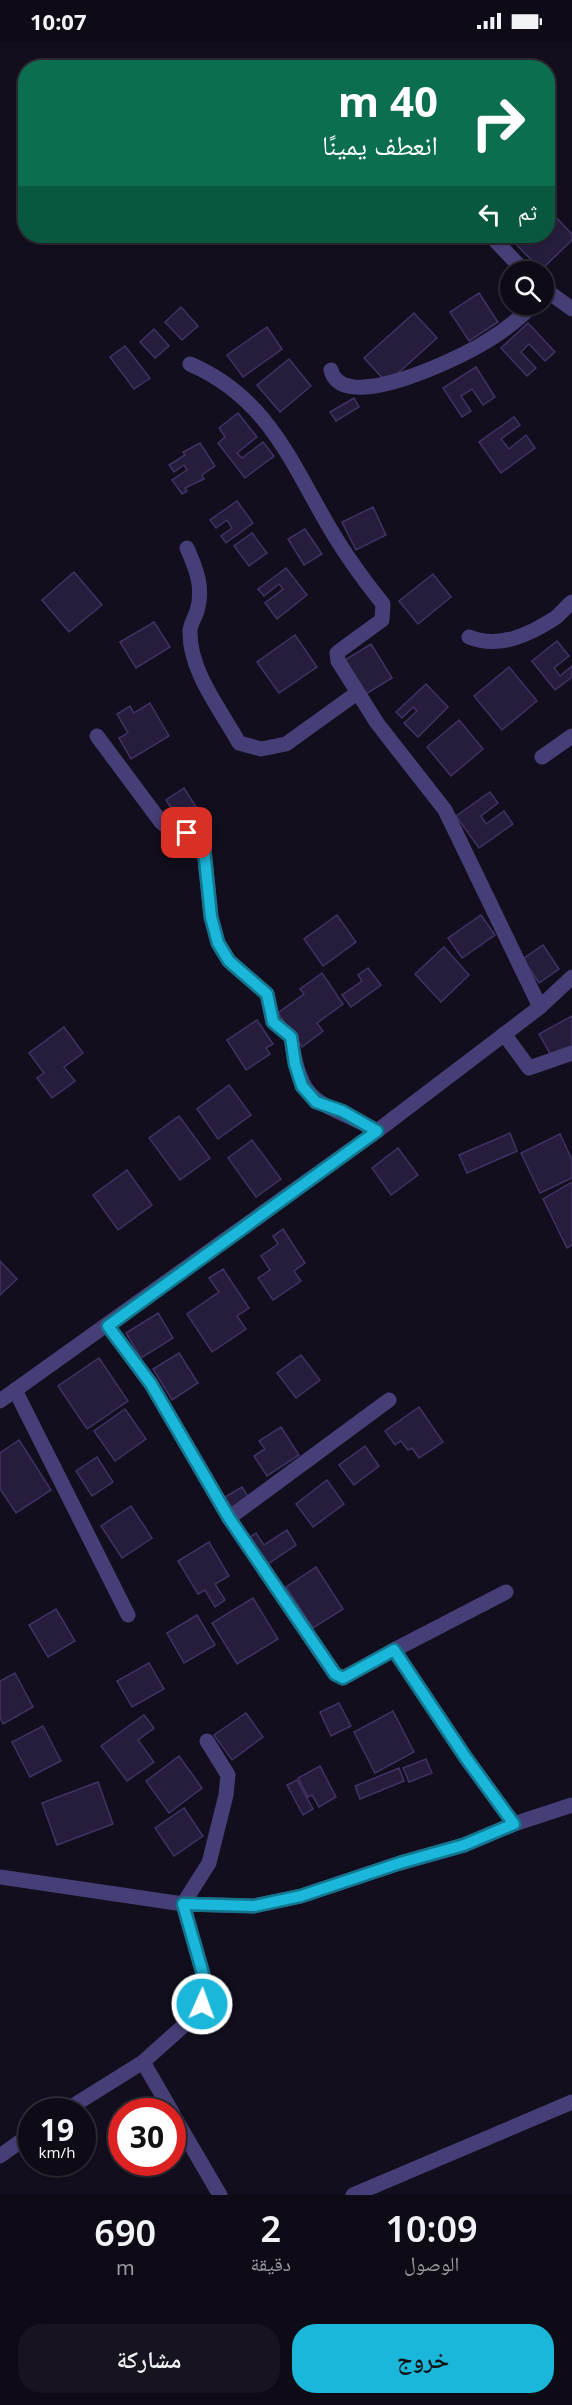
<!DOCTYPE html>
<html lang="ar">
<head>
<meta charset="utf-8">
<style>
  :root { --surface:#0e0a16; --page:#17131f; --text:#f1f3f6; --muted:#9b9aa1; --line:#2e2b35; --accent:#1bb7db }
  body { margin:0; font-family:"Noto Sans","Noto Naskh Arabic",sans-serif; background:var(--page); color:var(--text); direction:rtl; height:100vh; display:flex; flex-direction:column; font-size:22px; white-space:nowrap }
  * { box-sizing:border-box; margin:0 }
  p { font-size:20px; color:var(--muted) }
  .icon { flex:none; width:33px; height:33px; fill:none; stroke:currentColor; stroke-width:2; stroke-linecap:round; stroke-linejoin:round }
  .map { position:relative; height:2153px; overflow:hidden; direction:ltr }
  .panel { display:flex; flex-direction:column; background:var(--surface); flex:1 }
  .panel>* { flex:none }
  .top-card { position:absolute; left:18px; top:18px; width:537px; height:183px; border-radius:24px; box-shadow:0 2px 4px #0004,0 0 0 2px var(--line); direction:rtl; background:#0b6e4f; color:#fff; overflow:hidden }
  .buttons { position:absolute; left:500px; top:219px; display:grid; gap:12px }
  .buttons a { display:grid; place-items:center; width:54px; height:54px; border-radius:50%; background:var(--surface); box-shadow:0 2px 4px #0004,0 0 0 2px var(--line); font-size:30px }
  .speed { position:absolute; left:18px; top:2056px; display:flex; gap:12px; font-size:30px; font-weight:700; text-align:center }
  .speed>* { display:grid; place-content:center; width:78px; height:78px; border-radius:50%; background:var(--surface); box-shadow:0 2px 4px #0004,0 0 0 2px var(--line); line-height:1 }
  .speed small { font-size:15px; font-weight:400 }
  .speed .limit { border:9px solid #d22; background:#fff; color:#111 }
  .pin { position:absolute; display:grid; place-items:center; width:51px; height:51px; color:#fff; margin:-26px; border-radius:12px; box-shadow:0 3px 9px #0006 }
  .me { position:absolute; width:66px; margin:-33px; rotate:2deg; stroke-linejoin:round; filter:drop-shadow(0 0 4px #0008) }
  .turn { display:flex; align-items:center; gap:21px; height:126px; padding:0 18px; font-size:27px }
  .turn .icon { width:78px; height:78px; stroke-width:2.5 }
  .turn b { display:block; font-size:42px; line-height:51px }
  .then { display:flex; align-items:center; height:57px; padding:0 18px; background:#0003; gap:12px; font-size:22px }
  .eta { display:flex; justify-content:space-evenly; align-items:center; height:102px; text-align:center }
  .eta b { font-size:36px; font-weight:600; line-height:42px }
  .primary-button { display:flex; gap:12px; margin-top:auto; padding:12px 18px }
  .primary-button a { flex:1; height:69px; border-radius:24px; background:var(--accent); color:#111; font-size:24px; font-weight:600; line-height:69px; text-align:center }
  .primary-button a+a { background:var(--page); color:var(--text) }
  .status { display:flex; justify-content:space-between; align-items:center; height:42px; padding:0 30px; background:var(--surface); direction:ltr }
  .status svg { height:16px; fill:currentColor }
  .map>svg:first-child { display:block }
</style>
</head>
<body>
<div class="status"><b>10:07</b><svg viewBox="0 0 49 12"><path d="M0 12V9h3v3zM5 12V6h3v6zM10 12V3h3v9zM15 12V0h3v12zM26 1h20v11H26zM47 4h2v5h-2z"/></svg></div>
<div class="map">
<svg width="572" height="2153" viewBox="0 0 572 2153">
  <rect width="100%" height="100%" fill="#120e1d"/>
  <g fill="#261d3c" stroke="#403265" stroke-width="1.5">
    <polygon points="548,167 572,192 572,198 541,228 508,194 548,194"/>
    <polygon points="479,251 498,280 469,299 450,270"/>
    <polygon points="181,265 198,284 182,298 165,280"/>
    <polygon points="414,271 437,296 387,341 364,316"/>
    <polygon points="528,281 555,310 545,319 529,302 521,310 536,326 527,334 501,306"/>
    <polygon points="267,285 282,307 243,335 227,313"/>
    <polygon points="154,287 169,304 155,316 140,300"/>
    <polygon points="125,304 150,336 134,347 110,315"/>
    <polygon points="289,317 311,344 280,370 257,343"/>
    <polygon points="476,325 495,355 483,363 472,347 461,354 471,369 462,375 443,346"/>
    <polygon points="354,356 359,365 336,379 330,370"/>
    <polygon points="238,371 257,395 237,411 242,416 263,400 274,414 245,436 218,401 225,395 219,386"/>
    <polygon points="514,375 520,383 501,397 509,407 526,393 535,406 501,431 479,400"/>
    <polygon points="200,401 215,424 202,433 204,437 185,446 187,449 182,452 172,438 187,428 184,423 174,430 169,423 185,413 183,410"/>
    <polygon points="237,459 253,481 226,501 221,494 232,486 227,478 216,486 210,478"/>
    <polygon points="373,465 386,493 356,508 342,480"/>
    <polygon points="305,487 322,512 304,523 288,497"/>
    <polygon points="252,491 267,511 249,524 234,504"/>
    <polygon points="286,526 307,553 277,577 265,561 283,547 279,542 264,554 258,547"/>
    <polygon points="74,530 102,563 69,590 42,558"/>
    <polygon points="433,532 451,555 418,582 399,559"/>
    <polygon points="154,580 170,605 136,626 120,600"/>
    <polygon points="295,593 317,625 279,651 257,620"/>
    <polygon points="557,599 569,614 554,626 560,634 572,624 572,635 555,648 532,619"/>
    <polygon points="371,602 392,636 366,652 345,618"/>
    <polygon points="509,625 537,659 502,688 474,654"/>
    <polygon points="426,642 448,665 418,695 404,681 417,669 413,665 402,676 396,670"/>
    <polygon points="150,661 169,694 131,717 119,696 128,691 117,672 130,664 134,671"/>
    <polygon points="459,678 483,707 451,734 427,705"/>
    <polygon points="184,746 198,768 180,780 166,758"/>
    <polygon points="490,750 498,761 481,774 486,782 504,769 513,782 479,806 456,774"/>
    <polygon points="337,873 356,900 323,924 304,897"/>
    <polygon points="481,873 495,893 462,916 448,896"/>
    <polygon points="543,903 559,927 539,941 523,917"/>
    <polygon points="444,905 469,933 441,960 415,932"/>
    <polygon points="368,926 381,943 351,965 342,953 362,939 358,933"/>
    <polygon points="322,931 343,962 317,981 323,989 302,1005 278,971 304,952 300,947"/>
    <polygon points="572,974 572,1004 552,1015 539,992"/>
    <polygon points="257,978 273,1002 266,1006 270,1012 246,1028 227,998"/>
    <polygon points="64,985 83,1011 64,1025 75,1039 52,1056 37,1036 44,1031 29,1011"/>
    <polygon points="229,1043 251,1073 218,1097 197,1067"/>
    <polygon points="179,1074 210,1116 180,1138 149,1096"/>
    <polygon points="510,1091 517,1109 467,1131 459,1113"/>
    <polygon points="560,1092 572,1118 572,1136 540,1151 521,1111"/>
    <polygon points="252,1098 281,1137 256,1155 228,1116"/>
    <polygon points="398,1106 418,1133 391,1153 372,1126"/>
    <polygon points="127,1128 152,1163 118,1188 93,1153"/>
    <polygon points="572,1140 572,1203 567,1206 543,1157"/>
    <polygon points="283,1187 305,1221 294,1229 301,1239 273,1258 258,1236 270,1228 261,1214 278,1202 273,1194"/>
    <polygon points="0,1219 17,1237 0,1253"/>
    <polygon points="223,1227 249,1266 237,1274 246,1287 212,1310 187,1272 219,1250 209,1236"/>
    <polygon points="158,1271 173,1296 141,1316 126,1291"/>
    <polygon points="179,1311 198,1341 172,1358 153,1327"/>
    <polygon points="301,1313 320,1338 296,1356 277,1331"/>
    <polygon points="99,1316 128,1359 87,1387 58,1344"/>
    <polygon points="419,1365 443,1400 419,1416 412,1406 408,1408 401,1399 395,1403 385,1389"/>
    <polygon points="125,1367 146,1397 115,1419 94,1389"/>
    <polygon points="281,1385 299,1413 267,1434 254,1414 265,1407 259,1399"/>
    <polygon points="19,1398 51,1448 16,1471 0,1447 0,1411"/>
    <polygon points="365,1404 379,1424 354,1443 339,1423"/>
    <polygon points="97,1415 113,1440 92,1454 76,1429"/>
    <polygon points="327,1438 344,1462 313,1485 296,1462"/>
    <polygon points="242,1445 249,1456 232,1466 225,1455"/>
    <polygon points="131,1464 152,1496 122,1516 101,1484"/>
    <polygon points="287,1488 296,1503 265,1524 247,1497 256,1491 264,1503"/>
    <polygon points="209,1500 229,1534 215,1542 225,1558 215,1565 205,1548 198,1552 178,1519"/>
    <polygon points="316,1525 343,1567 313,1586 286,1545"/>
    <polygon points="253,1556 278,1597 237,1622 212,1581"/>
    <polygon points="56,1567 75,1599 48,1615 29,1583"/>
    <polygon points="197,1573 215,1603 184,1621 167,1591"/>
    <polygon points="149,1621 164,1647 132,1665 117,1639"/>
    <polygon points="15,1631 33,1665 3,1682 0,1675 0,1639"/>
    <polygon points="339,1661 351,1684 331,1694 320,1670"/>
    <polygon points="393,1669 414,1710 375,1731 354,1690"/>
    <polygon points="246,1671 263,1695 232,1718 214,1693"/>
    <polygon points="144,1673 154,1686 138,1698 154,1720 127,1739 101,1704"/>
    <polygon points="43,1684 61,1719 30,1735 12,1700"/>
    <polygon points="179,1714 202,1746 169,1771 146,1739"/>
    <polygon points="426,1717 432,1731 409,1740 403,1726"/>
    <polygon points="320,1724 336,1755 319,1765 312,1753 308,1755 298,1736"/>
    <polygon points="399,1726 404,1739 360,1757 355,1744"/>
    <polygon points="297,1738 313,1767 303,1773 287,1743"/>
    <polygon points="98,1740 113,1782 57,1803 42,1761"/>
    <polygon points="184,1766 203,1794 174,1814 155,1786"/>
  </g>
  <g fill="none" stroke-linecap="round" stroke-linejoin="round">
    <g stroke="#463f77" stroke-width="15">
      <polyline points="491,194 525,230"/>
      <polyline points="543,246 572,267"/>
      <path d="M190 322C266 355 289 416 328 483 344 511 363 537 383 562L382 578 342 607 337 611 338 619 377 681 445 768 540 965"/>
      <path d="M331 328C342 374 462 315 487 299 504 289 520 276 534 262"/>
      <path d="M187 506C196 526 204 546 197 569 195 576 189 584 190 591 190 630 221 668 239 701L261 707 286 702 357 651"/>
      <path d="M469 595C499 607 529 593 555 576 561 572 566 564 572 560"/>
      <path d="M97 694 161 780 170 787 196 796 204 807 211 875 218 901 229 919 267 952 273 980 291 995C301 1068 320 1057 377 1089"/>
      <polyline points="542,715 572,694"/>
      <polyline points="504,992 529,1026 572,1011"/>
      <polyline points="108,1284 151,1342 229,1476 335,1632 343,1636 394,1608 466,1716 514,1782"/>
      <polyline points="15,1348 128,1573"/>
      <polyline points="0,1359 377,1089 540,965 572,935"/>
      <polyline points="229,1476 389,1358"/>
      <polyline points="394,1608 506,1550"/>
      <polyline points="0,1835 183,1862 205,1939 202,1962 190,1978 143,2020 63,2070"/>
      <polyline points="183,1862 254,1864 301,1854 400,1821 464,1803 514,1782 572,1763"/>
      <polyline points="183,1862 209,1821 226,1753 228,1733 207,1699"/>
      <polyline points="143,2020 172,2070"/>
      <polyline points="172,2071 220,2153"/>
      <polyline points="0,2114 32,2091"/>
      <polyline points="353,2153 572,2060"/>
    </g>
  </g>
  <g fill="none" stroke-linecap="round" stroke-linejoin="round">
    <g stroke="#12778e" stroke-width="15">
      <polyline id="route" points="187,791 196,796 204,807 211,875 218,901 229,919 267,952 273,980 291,995 295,1022 302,1044 316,1060 342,1069 377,1089 108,1284 151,1342 229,1476 335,1632 343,1636 394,1608 466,1716 514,1782 464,1803 400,1821 301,1854 254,1864 183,1862 205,1939 202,1962"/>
    </g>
    <use href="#route" stroke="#1bb7db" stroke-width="10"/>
  </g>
</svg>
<div class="buttons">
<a><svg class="icon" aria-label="search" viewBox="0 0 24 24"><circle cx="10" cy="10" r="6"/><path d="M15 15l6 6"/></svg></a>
</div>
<div class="speed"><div>19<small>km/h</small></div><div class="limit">30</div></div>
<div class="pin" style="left:187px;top:791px;background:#d93025"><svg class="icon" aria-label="arrive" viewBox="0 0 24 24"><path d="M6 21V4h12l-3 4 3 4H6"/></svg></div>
<svg class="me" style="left:202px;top:1962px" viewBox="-20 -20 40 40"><circle r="17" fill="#1bb7db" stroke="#fff" stroke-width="3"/><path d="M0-11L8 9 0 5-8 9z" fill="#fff"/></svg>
<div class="top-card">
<div class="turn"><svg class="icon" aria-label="right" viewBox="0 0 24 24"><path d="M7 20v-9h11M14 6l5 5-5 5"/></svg><div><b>40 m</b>انعطف يمينًا</div></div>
<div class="then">ثم<svg class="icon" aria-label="left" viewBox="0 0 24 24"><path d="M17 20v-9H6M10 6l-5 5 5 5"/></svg></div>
</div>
</div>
<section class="panel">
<div class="eta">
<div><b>10:09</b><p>الوصول</p></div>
<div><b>2</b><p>دقيقة</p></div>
<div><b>690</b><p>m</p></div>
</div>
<div class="primary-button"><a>خروج</a><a>مشاركة</a></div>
</section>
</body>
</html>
